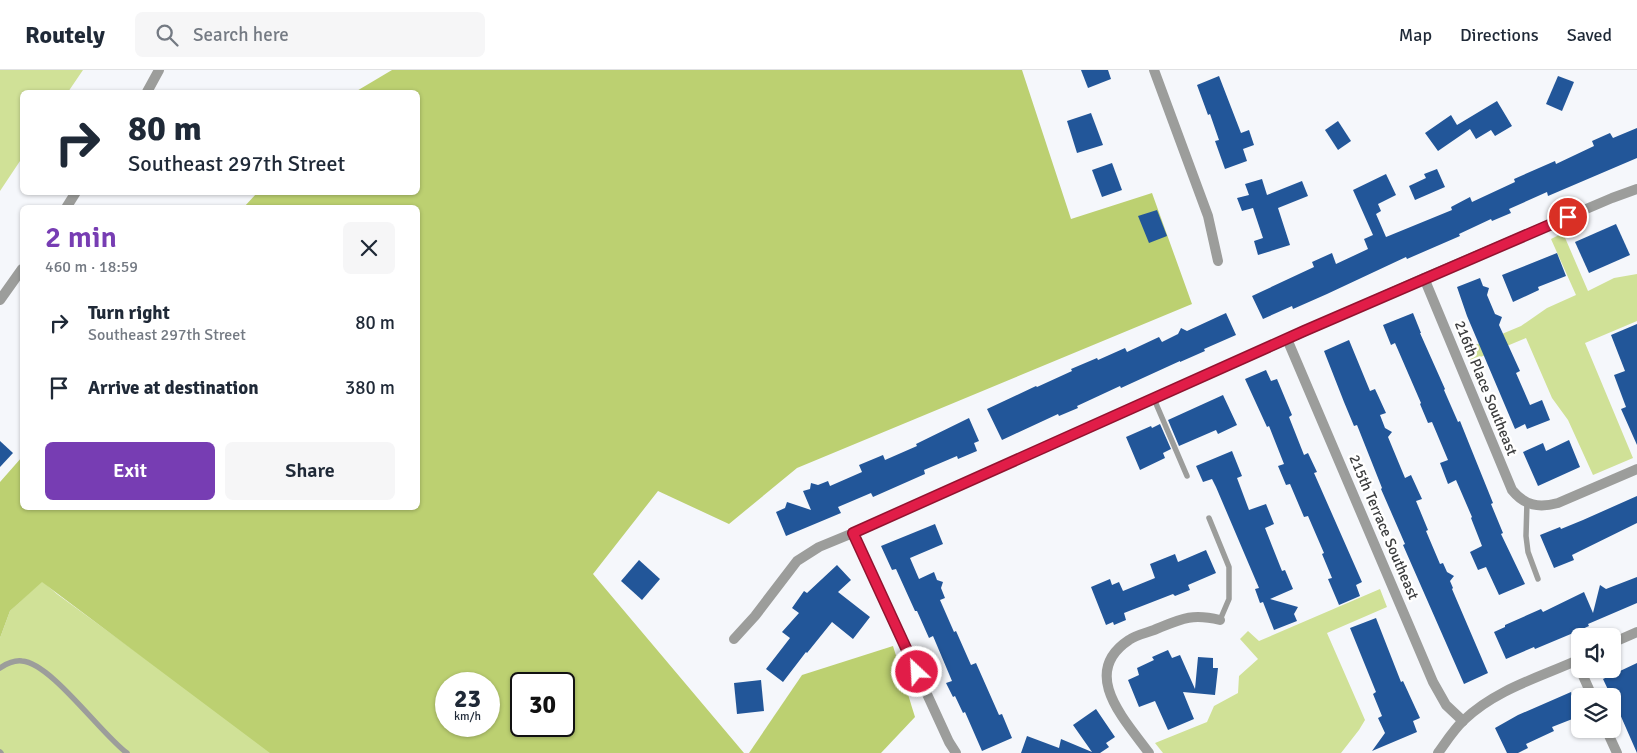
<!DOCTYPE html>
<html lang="en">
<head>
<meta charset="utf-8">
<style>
  :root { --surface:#fff; --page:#f6f6f7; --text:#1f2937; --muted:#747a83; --line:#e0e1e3; --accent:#773db3 }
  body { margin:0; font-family:Signika,sans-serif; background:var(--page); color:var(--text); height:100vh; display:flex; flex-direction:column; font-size:19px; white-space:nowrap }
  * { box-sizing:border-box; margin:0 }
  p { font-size:16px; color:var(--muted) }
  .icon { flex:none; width:28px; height:28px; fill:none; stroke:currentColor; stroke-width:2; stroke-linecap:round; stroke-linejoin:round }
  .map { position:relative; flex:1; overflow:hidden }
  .details { position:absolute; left:20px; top:135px; width:400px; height:305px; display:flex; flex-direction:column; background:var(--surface); border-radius:8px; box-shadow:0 1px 4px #0004 }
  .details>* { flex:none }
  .guide { position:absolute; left:20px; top:20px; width:400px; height:105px; border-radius:8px; box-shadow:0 1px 4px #0004; background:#fff; color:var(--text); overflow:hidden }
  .controls { position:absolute; left:1571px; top:558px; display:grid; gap:10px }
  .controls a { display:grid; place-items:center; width:50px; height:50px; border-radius:8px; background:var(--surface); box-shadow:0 1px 4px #0004; font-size:25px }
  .speed { position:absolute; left:435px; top:602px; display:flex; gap:10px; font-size:25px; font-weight:700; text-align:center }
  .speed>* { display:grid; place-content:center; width:65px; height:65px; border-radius:50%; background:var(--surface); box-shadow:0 1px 4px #0004; line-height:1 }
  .speed small { font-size:12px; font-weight:400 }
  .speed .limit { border:2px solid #111; border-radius:8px; background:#fff; color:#111 }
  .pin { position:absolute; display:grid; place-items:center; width:42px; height:42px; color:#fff; margin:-21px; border:2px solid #fff; border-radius:50%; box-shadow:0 1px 5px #0007 }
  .me { position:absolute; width:55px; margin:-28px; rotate:335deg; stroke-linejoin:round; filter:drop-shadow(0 0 4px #0008) }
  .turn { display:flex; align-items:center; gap:18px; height:105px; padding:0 25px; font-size:22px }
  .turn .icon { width:65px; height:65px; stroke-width:2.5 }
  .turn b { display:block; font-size:35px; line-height:42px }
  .round { display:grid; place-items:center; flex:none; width:52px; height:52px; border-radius:8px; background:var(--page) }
  .summary { display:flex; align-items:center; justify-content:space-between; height:85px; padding:0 25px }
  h1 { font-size:30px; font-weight:600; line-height:38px; color:var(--accent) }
  .action { display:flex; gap:10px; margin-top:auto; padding:10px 25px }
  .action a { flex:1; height:58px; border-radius:8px; background:var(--accent); color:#fff; font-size:20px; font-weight:600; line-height:58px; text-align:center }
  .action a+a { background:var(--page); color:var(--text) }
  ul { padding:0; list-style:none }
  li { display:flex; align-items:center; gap:15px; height:65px; padding:0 25px }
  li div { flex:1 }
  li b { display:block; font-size:19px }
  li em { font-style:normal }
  header { display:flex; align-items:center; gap:30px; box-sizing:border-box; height:70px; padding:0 25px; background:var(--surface); border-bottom:1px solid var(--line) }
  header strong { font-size:24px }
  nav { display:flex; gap:28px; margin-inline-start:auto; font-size:18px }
  .search { width:350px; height:45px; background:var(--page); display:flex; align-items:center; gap:12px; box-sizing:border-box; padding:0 18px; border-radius:8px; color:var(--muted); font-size:19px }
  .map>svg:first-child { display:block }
</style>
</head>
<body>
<header>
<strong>Routely</strong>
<div class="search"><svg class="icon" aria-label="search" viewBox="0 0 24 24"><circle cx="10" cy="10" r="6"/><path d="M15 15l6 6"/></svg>Search here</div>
<nav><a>Map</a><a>Directions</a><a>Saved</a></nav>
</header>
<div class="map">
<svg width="1637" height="683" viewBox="0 0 1637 683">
  <rect width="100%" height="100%" fill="#f5f7fb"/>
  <g fill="#d0e197">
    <polygon points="0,0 83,0 68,22 22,22 22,88 0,121"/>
    <polygon points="1563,163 1588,221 1614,208 1637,204 1637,251 1585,273 1633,388 1593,405 1568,350 1552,328 1526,268 1471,291 1466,279 1521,256 1547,238 1576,225 1551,169"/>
    <polygon points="42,511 57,524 274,683 0,683 0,568 10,541"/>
    <polygon points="1380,519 1387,537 1327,563 1365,650 1359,660 1341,683 1163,683 1155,673 1207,652 1214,636 1238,623 1239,606 1258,589 1240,569 1248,561 1259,571"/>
  </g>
  <g fill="#bcd071" fill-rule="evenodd">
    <path d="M392 0H1022L1071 149 1152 123 1192 234 797 398 729 454 658 421 593 504 744 683H270L42 512 10 541 0 568V412L22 387V438H418V138L244 137 257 123 418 122V22H355ZM446 614H489V656H446ZM521 614H564V656H521Z"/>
    <polygon points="893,576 915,647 881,683 749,683 802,605"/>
  </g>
  <g fill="#225699">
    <polygon points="1081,0 1108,0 1111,9 1088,18"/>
    <polygon points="1219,6 1241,63 1249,60 1254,75 1243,79 1247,91 1225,99 1215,71 1219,70 1210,44 1208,45 1197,15"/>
    <polygon points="1558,6 1574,12 1562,41 1546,34"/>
    <polygon points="1497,31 1512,56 1495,66 1491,60 1476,69 1470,59 1438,81 1425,63 1451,45 1457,55"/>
    <polygon points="1091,43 1103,75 1077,83 1067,51"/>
    <polygon points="1338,51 1351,71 1338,80 1325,60"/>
    <polygon points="1637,58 1637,88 1548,126 1547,122 1509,139 1511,143 1492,151 1491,149 1459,164 1460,166 1407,189 1406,187 1327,224 1293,239 1292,236 1263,249 1252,226 1314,197 1312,192 1332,183 1336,194 1368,179 1364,169 1373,165 1353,120 1386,104 1396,125 1378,134 1381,141 1376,144 1386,167 1452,140 1451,137 1470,127 1472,132 1515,112 1514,109 1555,91 1556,94 1594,76 1592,71 1610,63 1613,68"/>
    <polygon points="1112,93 1122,120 1102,127 1092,100"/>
    <polygon points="1437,99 1445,117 1415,130 1409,116 1426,108 1424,104"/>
    <polygon points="1262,109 1267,125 1302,111 1308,126 1278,138 1290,175 1258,185 1254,171 1263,168 1253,138 1242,141 1237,128 1249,125 1245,114"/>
    <polygon points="1157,140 1167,166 1149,173 1138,146"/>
    <polygon points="1616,154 1630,185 1589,203 1575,172"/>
    <polygon points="1557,183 1566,206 1538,217 1539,220 1513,232 1502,205"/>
    <polygon points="1480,208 1483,216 1489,218 1487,225 1495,244 1502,247 1499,255 1520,301 1516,303 1530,335 1542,330 1550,350 1527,359 1525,354 1515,359 1467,246 1457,217"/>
    <polygon points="1226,243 1236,265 1204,279 1205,281 1180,292 1180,291 1121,318 1120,316 1077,336 1078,338 1059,346 1058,344 1002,370 987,339 1036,316 1037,317 1072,301 1071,299 1097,288 1098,290 1125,278 1127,282 1159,267 1162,272 1178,264 1181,258 1187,261"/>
    <polygon points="1413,243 1421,263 1420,263 1445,319 1444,320 1458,352 1460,351 1470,376 1493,433 1491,434 1503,463 1501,464 1525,514 1499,525 1486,497 1478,500 1470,482 1482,476 1471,448 1472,447 1456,410 1448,414 1440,393 1448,390 1432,352 1428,353 1420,334 1421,333 1395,273 1391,275 1383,255"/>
    <polygon points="1637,254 1637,375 1621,339 1626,337 1614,305 1625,301 1611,265"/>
    <polygon points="1349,270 1370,321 1375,319 1386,343 1380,345 1385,358 1392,362 1388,367 1405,408 1411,405 1422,429 1416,431 1428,460 1426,461 1440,494 1443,493 1447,502 1454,506 1450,511 1453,518 1452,519 1488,603 1464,614 1403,475 1405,474 1381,419 1382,418 1357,355 1354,356 1344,332 1324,281"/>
    <polygon points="1266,300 1271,311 1277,309 1292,345 1289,347 1304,385 1308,383 1317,402 1314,403 1362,512 1356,515 1360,526 1339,535 1328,509 1332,508 1322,484 1324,483 1308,446 1304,447 1290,414 1286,415 1278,396 1284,394 1269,356 1267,357 1245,309"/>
    <polygon points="1223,325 1237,355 1218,364 1216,360 1179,376 1168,350"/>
    <polygon points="969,348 979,371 974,373 977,381 958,389 957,386 924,400 925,404 873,427 871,423 838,437 841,443 786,466 776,442 785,438 787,432 811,440 803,421 810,419 811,413 818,415 828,411 830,416 862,402 859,395 883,385 885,390 917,376 916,374"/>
    <polygon points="1160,354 1171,379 1163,383 1165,388 1140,400 1126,367 1151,356 1152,358"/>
    <polygon points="1569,370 1580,397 1538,416 1523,382 1543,373 1546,381"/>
    <polygon points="0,371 13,383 0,397"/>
    <polygon points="1232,381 1242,406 1237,408 1249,440 1266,434 1274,454 1265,458 1282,501 1285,500 1293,519 1270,529 1298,537 1294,544 1297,551 1274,560 1263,532 1260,533 1255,519 1259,518 1216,417 1212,409 1203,412 1196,396"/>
    <polygon points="1637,426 1637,453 1572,485 1574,490 1554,498 1540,465 1560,457 1561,459 1583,450"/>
    <polygon points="935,454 943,474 910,488 919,509 934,502 937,510 943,512 941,518 945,528 940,530 954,562 956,561 971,595 976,593 999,645 1002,644 1012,668 982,681 965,642 963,643 955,626 953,627 946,613 952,611 933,566 929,568 917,541 915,541 896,499 892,500 881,476"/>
    <polygon points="1206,480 1216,503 1188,515 1190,520 1175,526 1173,524 1124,543 1126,550 1114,555 1113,552 1106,555 1091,517 1110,509 1112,515 1119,512 1123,521 1155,508 1150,494 1175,484 1178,492"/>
    <polygon points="639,490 660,509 642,530 621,511"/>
    <polygon points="837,495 851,510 838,522 870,547 853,569 832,552 807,583 806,582 783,612 766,599 790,568 782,562 799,543 792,538 804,521 807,523"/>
    <polygon points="1637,507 1637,533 1588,554 1589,556 1578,561 1535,579 1534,577 1506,589 1494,562 1505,557 1505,555 1541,539 1543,542 1584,522 1593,543 1600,515 1606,519"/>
    <polygon points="1376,548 1401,612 1403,611 1420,648 1413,651 1417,662 1372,681 1385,663 1378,648 1382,646 1373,624 1376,622 1350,558"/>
    <polygon points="1168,580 1172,588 1180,585 1195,619 1198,587 1213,588 1213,598 1218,598 1215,625 1183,622 1194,649 1168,660 1155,631 1139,637 1128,610 1139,605 1137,598 1154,590 1152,587"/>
    <polygon points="1637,593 1637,683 1612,626 1611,626 1603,609"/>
    <polygon points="761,610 764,641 737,644 734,613"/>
    <polygon points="1571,622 1580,646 1552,657 1554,661 1526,674 1528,678 1518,683 1507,683 1495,658 1518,645"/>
    <polygon points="1096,639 1115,667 1106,673 1109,677 1100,683 1021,683 1027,666 1059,678 1061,669 1092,682 1073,655"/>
  </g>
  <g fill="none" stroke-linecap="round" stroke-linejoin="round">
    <g stroke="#9c9d9b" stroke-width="5.5">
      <polyline points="1154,329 1187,406"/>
      <polyline points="1527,432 1526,466 1528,482 1538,509"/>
      <polyline points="1209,448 1229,497 1229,529 1220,550"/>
      <path d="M0 598C6 594 14 590 22 591 51 593 101 664 127 683"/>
      <polyline points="0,682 1,683"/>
    </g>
    <g stroke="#9c9d9b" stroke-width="10">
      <polyline points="1154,0 1208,146 1218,191"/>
      <polyline points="147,22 159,0"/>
      <polyline points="66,138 76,122"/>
      <path d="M1424 208 1512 420C1525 436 1539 438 1558 433L1637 399"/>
      <polyline points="0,230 22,199"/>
      <polyline points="1287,269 1433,612 1446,635 1463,651"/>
      <polyline points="853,463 949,672 956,683"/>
      <polyline points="734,569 755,546 797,491 819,477 853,463 1424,208 1612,128 1637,119"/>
      <polyline points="1612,573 1637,562"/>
      <polyline points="1580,599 1592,626"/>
      <polyline points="1606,659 1617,683"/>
      <path d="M1149 683C1125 650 1079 603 1129 570 1136 565 1146 563 1154 560 1181 549 1191 543 1220 550"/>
      <path d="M1438 683C1446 672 1454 659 1464 650 1496 619 1541 607 1580 589"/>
    </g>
  </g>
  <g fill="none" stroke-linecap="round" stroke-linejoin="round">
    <g stroke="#92132f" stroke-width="12">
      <polyline id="route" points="917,602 853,463 1304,261 1568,147"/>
    </g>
    <use href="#route" stroke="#e11d48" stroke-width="9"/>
  </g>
  <g text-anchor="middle" stroke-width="5" stroke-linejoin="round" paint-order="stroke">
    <g font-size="15" fill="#3c3d3e" stroke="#fff">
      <text transform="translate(1486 318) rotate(68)" y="5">216th Place Southeast</text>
      <text transform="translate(1384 457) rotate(67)" y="5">215th Terrace Southeast</text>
    </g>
  </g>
</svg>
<div class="controls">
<a><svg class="icon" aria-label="sound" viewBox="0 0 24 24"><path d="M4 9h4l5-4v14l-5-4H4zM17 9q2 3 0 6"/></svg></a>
<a><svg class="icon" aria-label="layers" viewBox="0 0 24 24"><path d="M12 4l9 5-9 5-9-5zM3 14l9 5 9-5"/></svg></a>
</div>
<div class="speed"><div>23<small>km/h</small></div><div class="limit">30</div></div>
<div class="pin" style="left:1568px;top:147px;background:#d93025"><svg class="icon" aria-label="arrive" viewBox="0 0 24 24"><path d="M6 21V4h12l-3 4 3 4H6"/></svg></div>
<svg class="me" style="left:917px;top:602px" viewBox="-20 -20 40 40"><circle r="17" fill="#e11d48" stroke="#fff" stroke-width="3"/><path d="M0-11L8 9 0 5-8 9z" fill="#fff"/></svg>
<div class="guide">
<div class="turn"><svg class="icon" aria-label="right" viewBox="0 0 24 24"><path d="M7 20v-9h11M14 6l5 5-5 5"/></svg><div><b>80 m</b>Southeast 297th Street</div></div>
</div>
<section class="details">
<div class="summary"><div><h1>2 min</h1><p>460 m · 18:59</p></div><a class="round"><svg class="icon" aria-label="close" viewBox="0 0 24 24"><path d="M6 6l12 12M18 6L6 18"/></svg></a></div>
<ul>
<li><svg class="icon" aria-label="right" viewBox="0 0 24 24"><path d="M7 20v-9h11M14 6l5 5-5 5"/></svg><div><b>Turn right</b><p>Southeast 297th Street</p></div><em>80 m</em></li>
<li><svg class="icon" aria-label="arrive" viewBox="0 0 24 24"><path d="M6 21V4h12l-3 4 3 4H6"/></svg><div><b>Arrive at destination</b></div><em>380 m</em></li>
</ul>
<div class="action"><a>Exit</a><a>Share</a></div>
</section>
</div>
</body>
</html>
